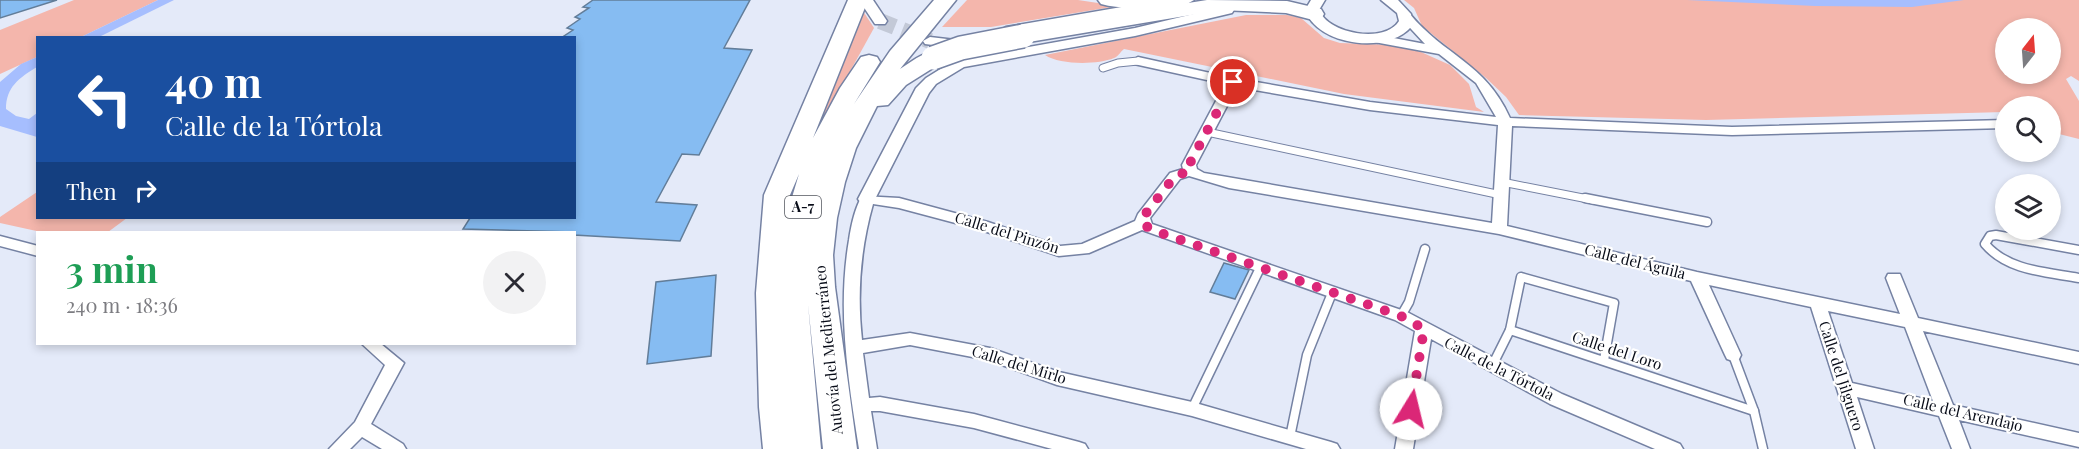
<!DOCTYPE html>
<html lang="en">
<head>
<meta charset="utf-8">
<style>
  :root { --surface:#fff; --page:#f2f2f3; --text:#2b2b33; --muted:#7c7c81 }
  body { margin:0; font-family:"Playfair Display",serif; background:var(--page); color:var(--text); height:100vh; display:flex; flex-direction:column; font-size:22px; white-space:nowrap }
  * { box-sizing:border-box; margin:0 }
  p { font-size:20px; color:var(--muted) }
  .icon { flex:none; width:33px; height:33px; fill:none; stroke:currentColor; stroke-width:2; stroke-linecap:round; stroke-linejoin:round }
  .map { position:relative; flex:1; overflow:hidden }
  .side { position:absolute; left:36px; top:231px; width:540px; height:114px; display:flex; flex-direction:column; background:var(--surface); border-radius:0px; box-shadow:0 3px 9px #0003 }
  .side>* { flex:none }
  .guide { position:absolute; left:36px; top:36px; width:540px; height:183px; border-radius:0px; box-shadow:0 3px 9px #0003; background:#1a4fa0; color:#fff; overflow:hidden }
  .needle { width:39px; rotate:17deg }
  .tools { position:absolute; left:1995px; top:18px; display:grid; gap:12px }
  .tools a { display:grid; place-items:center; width:66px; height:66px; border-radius:50%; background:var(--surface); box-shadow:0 3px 9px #0003; font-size:30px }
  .pin { position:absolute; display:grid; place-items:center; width:51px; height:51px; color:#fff; margin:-26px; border:3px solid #fff; border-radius:50%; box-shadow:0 2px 6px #0007 }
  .me { position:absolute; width:66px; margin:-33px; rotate:9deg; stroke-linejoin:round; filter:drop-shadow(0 0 4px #0008) }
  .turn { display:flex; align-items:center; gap:21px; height:126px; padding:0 30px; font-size:27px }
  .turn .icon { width:78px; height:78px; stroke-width:2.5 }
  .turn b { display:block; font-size:42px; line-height:51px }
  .then { display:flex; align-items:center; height:57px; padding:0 30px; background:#0003; gap:12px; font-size:22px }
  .round { display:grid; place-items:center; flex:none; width:63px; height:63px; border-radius:32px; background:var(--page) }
  .headline { display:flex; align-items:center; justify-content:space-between; height:102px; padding:0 30px }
  h1 { font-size:36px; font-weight:700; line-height:45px; color:#1e9e55 }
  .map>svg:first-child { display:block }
</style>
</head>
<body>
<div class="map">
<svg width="2079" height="449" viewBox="0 0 2079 449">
  <rect width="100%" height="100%" fill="#e4eaf9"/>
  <g fill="#f4b6ac" fill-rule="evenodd">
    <polygon points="74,0 158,0 81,37 38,38 37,57 0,74 0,30"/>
    <polygon points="967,0 1078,0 1118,6 991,27 942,27"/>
    <path d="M1404 0H2079V81L2071 76 2066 79 2079 101V139L2051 132 2050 106H2006L2005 112 1706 120 1519 115 1506 97 1486 78 1422 26 1414 8ZM2006 28H2050V74H2006Z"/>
    <polygon points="863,11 874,28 796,169"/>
    <path d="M1246 15H1287L1301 18 1324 38 1340 43 1396 45 1421 52 1450 65 1469 84 1476 107 1484 112 1344 94 1124 49C1120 52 1118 57 1114 58 1097 65 1060 65 1045 55Z"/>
    <polygon points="37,192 38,218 127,218 108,232 41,232 0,223 0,217"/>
  </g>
  <g fill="#a6befe">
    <polygon points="158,0 174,0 99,37 81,37"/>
    <polygon points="1687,0 1964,0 1912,7 1815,6"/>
    <path d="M37 57V67C19 78 6 87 6 109L16 116 29 119 37 113V137L0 126V82L21 64Z"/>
  </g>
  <g fill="#86bcf2" stroke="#627d99" stroke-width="1.5">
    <polygon points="0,0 57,0 0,18"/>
    <polygon points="593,0 750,0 724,48 752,50 699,155 682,154 656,202 697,205 680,241 574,235 574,232 463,229 470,218 574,218 574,38 561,38 573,30 567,28 580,19 575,17 589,8 583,7"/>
    <polygon points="1224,263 1249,270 1235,299 1210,292"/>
    <polygon points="716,275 711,356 647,364 656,282"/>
  </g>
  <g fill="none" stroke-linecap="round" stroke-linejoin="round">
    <polyline stroke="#c3c9d7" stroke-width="16" stroke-dasharray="16 8" stroke-linecap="butt" points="880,21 930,41"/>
    <g stroke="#7582a3" stroke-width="9">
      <g id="service-far1">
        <polyline points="1103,68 1118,63 1138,61"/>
        <polyline points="1207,132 1501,195"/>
        <polyline points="1502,182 1593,200"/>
      </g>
    </g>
    <g stroke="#7582a3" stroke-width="11">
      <g id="service">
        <polyline points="1585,198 1707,222"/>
        <path d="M2079 250 1996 235 1990 236 1985 244C2008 271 2046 272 2079 278"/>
        <polyline points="1401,316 1409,302 1425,249"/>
        <polyline points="1510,330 1521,277 1614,303 1604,360"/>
        <polyline points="1733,355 1754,411 1763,449"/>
        <polyline points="1492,366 1510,330 1754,411"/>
        <polyline points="1192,409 1260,268"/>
        <polyline points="1290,437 1307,355 1332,293"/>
      </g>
    </g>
    <g stroke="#7582a3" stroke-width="3">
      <g id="minor">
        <path d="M1405 12 1409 13C1444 56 1485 62 1510 118L1732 127 2006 120V128L1732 135 1512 126 1507 226 1697 272 1900 314 1886 278 1888 274H1900L1918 318 2079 352V364L1923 331 1953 405 2079 433V447L1959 420 1970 449H1952L1939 416 1857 397 1874 449H1856L1811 307 1709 285 1741 355 1739 359 1733 361 1727 359 1725 355 1691 281 1499 234 1229 188 1189 176 1180 179 1150 218 1152 224 1407 312 1562 394 1680 444 1683 449H1655L1550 404 1431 339 1413 449H1395L1415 331 1395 320 1142 230 1089 253 1059 256 978 229 899 208 873 204C860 250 857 294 862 340L910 333 990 348 1059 372 1192 402 1331 442 1337 444 1340 449H1306L1192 416 1057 385 988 360 910 345 863 353 869 398 880 397 974 414 1079 442 1085 444 1088 449H1052L974 428 880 411H871L877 449H859C848 379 837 310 849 240 851 226 855 208 862 196L899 198 988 222 1060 246 1082 244 1135 221 1138 214 1170 173 1183 169 1182 165 1225 84 1134 64 1132 61 1138 57 1233 78 1370 102 1496 117 1476 83 1439 54 1374 42V36L1378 35 1425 44 1399 16ZM1237 87 1370 110 1498 125 1492 223 1204 173 1197 169 1196 165ZM1828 311 1905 327 1933 401 1852 383Z"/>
        <polygon points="0,236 38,246 38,256 0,246"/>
        <polygon points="362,344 381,344 404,363 371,424 403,444 406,449 382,449 362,437 350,449 329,449 355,422 385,365"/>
      </g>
    </g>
    <g stroke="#7582a3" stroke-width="3">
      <g id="tertiary">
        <polygon points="859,0 873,0 887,21 885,24 875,24"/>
        <polygon points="1162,0 1194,0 1187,4 1006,35 999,31 1006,27"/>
        <path d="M1311 0H1325L1319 10C1328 34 1385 44 1399 21L1397 13 1381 0H1398L1411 14 1412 26C1388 55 1318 46 1305 10Z"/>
        <polygon points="1227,6 1234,10 1232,13 1135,36 964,67 936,84 929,93 873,203 861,203 858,199 916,88 926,78 955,60 1135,28"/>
        <polygon points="930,37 964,41 971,45 964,49 925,44 923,41"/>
      </g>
    </g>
    <g stroke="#7582a3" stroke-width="3">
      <g id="motorway">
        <path d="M848 0H868L813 138 840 88 861 57 869 55 877 57 880 62 854 104 890 51 934 0H956L900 69C913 61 925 49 941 53L944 58 941 63 906 85 888 105 877 106 856 148 845 182 837 218 833 255 835 287 857 449H823L808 304 821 449H763L759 407 756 293 764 195ZM799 174 790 204V195Z"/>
        <path d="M1098 0H1163L1160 4C1141 9 1120 9 1101 4Z"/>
        <polygon points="1207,0 1287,1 1321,9 1324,14 1321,19 1313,20 1286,13 1221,10 1023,43 1015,41 1012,36 1015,31 1023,29"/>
      </g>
    </g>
    <use href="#service-far1" stroke="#fff" stroke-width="7"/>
    <use href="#service" stroke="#fff" stroke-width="8"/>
    <use href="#minor" fill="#fff" fill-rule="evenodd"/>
    <use href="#tertiary" fill="#fff" fill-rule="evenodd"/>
    <use href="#motorway" fill="#fff" fill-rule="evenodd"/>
    <g stroke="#7582a3" stroke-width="26" stroke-linecap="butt">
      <polyline id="motorway-bridge" points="933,58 961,48 1023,36"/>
    </g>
    <use href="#motorway-bridge" stroke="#fff" stroke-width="23"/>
  </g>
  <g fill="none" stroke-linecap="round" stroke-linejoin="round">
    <polyline stroke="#db2777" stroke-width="10" stroke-dasharray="0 18" points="1233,82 1189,165 1190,171 1175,176 1143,217 1143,224 1152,230 1401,316 1424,329 1411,409"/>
  </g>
  <g text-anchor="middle" stroke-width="4.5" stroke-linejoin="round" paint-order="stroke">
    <rect fill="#fff" stroke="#52555d" stroke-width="1.5" x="785" y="196" width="36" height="22" rx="4.5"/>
    <g font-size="14" font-weight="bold" fill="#080c18">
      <text x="803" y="212">A-7</text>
    </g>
    <g font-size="15" fill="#080c18" stroke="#fff">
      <text transform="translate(1007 233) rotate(17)" y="5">Calle del Pinzón</text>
      <text transform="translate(1635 262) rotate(14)" y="5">Calle del Águila</text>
      <text transform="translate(829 350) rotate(-96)" y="5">Autovía del Mediterráneo</text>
      <text transform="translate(1617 351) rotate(18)" y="5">Calle del Loro</text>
      <text transform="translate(1019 365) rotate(17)" y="5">Calle del Mirlo</text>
      <text transform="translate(1499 369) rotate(27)" y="5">Calle de la Tórtola</text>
      <text transform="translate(1841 376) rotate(72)" y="5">Calle del Jilguero</text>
      <text transform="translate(1963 413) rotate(13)" y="5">Calle del Arendajo</text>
    </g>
  </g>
</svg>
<div class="tools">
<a><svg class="needle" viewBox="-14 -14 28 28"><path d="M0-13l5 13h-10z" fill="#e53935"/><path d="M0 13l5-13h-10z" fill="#7c7c81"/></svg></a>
<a><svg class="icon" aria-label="search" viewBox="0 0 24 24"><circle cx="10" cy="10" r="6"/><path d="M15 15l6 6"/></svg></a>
<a><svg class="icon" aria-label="layers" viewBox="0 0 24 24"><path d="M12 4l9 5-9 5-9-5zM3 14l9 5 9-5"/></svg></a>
</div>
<div class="pin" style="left:1233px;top:82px;background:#d93025"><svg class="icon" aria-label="arrive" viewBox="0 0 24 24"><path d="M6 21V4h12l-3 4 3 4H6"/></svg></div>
<svg class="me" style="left:1411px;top:409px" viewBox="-20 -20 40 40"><circle r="19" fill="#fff"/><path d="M0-13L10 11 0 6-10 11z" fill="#db2777"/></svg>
<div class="guide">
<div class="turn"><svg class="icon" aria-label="left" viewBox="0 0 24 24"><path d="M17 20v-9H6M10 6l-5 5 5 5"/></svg><div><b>40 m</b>Calle de la Tórtola</div></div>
<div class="then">Then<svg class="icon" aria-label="right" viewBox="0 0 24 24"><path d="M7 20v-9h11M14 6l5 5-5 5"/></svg></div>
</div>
<section class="side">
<div class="headline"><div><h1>3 min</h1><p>240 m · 18:36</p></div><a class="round"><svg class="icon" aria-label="close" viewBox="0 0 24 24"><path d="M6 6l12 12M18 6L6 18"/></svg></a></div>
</section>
</div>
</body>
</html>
